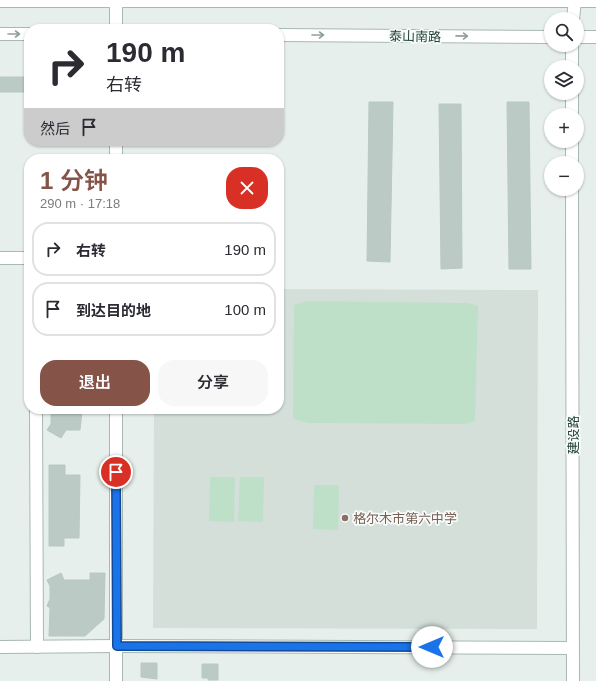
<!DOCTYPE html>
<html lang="zh">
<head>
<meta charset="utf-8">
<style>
  :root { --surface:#fff; --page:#f7f7f7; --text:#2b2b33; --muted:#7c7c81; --line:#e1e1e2; --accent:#855347 }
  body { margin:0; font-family:Arial,"Noto Sans SC",sans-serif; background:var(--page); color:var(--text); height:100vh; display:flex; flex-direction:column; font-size:15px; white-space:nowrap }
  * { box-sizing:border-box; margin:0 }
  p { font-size:13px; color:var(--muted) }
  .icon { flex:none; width:22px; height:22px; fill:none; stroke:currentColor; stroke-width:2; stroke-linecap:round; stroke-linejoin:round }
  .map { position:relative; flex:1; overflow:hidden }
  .side { position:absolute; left:24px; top:154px; width:260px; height:260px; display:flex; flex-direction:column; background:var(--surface); border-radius:16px; box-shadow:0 1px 3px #0004 }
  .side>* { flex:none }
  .banner { position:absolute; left:24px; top:24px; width:260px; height:122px; border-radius:16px; box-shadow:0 1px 3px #0004; background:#fff; color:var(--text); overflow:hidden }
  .buttons { position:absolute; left:544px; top:12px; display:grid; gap:8px }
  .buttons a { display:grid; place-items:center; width:40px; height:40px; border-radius:50%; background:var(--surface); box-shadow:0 1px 3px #0004; font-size:20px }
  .pin { position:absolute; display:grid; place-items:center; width:34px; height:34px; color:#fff; margin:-17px; border:2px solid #fff; border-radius:50%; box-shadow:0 1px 4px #0007 }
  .me { position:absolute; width:44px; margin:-22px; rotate:270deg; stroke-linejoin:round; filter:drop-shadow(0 0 3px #0008) }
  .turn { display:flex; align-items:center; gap:14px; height:84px; padding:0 16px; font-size:18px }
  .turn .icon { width:52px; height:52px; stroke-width:2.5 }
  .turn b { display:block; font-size:28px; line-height:34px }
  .then { display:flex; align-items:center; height:38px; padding:0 16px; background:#0003; gap:8px; font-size:15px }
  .round { display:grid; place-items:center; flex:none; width:42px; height:42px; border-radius:16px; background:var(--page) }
  .summary { display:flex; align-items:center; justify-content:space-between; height:68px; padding:0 16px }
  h1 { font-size:24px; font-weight:600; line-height:30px; color:var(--accent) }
  .action { display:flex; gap:8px; margin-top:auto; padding:8px 16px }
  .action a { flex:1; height:46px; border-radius:16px; background:var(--accent); color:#fff; font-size:16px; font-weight:600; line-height:46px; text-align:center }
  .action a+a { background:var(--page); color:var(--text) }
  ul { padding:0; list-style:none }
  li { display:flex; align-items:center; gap:12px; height:54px; margin:0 8px 6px; padding:0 8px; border:2px solid var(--line); border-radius:16px }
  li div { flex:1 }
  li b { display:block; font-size:15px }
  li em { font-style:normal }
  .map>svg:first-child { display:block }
</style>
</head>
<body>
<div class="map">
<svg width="596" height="681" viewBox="0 0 596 681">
  <rect width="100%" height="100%" fill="#e6efeb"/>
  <polygon fill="#d4dfda" points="279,289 538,290 537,629 153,628 154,409 279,409"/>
  <g fill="#bfe0c8">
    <polygon points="306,301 468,303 478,306 475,421 466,424 308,423 293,419 294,305"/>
    <polygon points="210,477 235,477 234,522 209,521"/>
    <polygon points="240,477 264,477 263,522 238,521"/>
    <polygon points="314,485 339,485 338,530 313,529"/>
  </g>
  <g fill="#bbcac4" stroke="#b8c9c2">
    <rect x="0" y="77" width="29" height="15"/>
    <polygon points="369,102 393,102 390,262 367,261"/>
    <polygon points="507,102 529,102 531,269 509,269"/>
    <polygon points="439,104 461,104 462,268 441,269"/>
    <polygon points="51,409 80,409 80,411 82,412 80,430 66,430 61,438 47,430 51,424"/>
    <polygon points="49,465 65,465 65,475 80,475 79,538 64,538 64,546 49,546"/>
    <polygon points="61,573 64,580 90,580 90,573 105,573 104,619 85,636 49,636 50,608 47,606 50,599 50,586 47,580"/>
    <polygon points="141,663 157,663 157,679 141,677"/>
    <polygon points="202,664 218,664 218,680 208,680 208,678 202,678"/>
  </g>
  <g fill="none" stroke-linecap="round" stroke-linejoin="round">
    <g stroke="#a8b8b2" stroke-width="14">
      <g id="minor">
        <polyline points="116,0 116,29"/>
        <polyline points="0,1 596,1"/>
        <polyline points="573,19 575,0"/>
        <polyline points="0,34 29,34"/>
        <polyline points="279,35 551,37"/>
        <polyline points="577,37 596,37"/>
        <polyline points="572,45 572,67"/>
        <polyline points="572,93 572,115"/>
        <polyline points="572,141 572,163"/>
        <polyline points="116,159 116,141"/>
        <polyline points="572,189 573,681"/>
        <polyline points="0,258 29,258"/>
        <polyline points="36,409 37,647"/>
        <polyline points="116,409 116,681"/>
        <polyline points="0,647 117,646 573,648"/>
      </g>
    </g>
    <use href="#minor" stroke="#fff" stroke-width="12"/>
  </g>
  <defs><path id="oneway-shaft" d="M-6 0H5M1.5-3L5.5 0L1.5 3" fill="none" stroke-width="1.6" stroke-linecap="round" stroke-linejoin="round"/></defs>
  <g stroke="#92a09c">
    <use href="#oneway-shaft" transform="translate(14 34)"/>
    <use href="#oneway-shaft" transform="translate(318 35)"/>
    <use href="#oneway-shaft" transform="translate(462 36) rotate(1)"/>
  </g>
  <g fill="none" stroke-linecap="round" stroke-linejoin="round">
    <g stroke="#114b97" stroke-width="10">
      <polyline id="route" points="116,472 117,646 432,647"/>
    </g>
    <use href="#route" stroke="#1a73e8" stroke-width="7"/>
  </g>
  <circle fill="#8d6e63" stroke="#f7fbf9" stroke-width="1.5" cx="345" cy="518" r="4"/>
  <g text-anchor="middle" stroke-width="3.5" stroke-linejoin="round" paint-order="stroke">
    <g font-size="13" fill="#24423a" stroke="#f7fbf9">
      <text transform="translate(415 36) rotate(1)" y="5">泰山南路</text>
      <text transform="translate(573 435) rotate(-90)" y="5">建设路</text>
    </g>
    <g font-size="13" fill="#785e54" stroke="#f7fbf9" text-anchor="start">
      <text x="353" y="523">格尔木市第六中学</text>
    </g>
  </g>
</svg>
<div class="buttons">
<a><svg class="icon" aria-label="search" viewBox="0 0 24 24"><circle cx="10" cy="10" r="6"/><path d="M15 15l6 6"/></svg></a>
<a><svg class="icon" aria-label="layers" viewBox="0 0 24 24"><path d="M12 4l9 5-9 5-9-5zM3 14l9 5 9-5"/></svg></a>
<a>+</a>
<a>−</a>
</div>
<div class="pin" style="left:116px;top:472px;background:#d93025"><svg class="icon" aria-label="arrive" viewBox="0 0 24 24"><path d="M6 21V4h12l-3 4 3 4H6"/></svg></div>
<svg class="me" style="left:432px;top:647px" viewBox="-20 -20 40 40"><circle r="19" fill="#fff"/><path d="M0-13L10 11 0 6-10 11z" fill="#1a73e8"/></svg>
<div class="banner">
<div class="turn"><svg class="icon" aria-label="right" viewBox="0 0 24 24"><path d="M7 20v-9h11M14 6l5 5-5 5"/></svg><div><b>190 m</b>右转</div></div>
<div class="then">然后<svg class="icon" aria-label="arrive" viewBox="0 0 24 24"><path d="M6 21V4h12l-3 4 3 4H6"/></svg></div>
</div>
<section class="side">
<div class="summary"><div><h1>1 分钟</h1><p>290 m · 17:18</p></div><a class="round" style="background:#d93025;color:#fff"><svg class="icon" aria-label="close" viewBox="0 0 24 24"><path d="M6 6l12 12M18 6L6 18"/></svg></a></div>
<ul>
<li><svg class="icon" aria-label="right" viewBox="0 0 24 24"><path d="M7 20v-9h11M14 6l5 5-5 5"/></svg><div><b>右转</b></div><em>190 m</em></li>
<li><svg class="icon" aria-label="arrive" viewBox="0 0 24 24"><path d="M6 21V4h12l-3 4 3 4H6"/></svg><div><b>到达目的地</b></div><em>100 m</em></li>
</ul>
<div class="action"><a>退出</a><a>分享</a></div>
</section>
</div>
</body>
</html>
